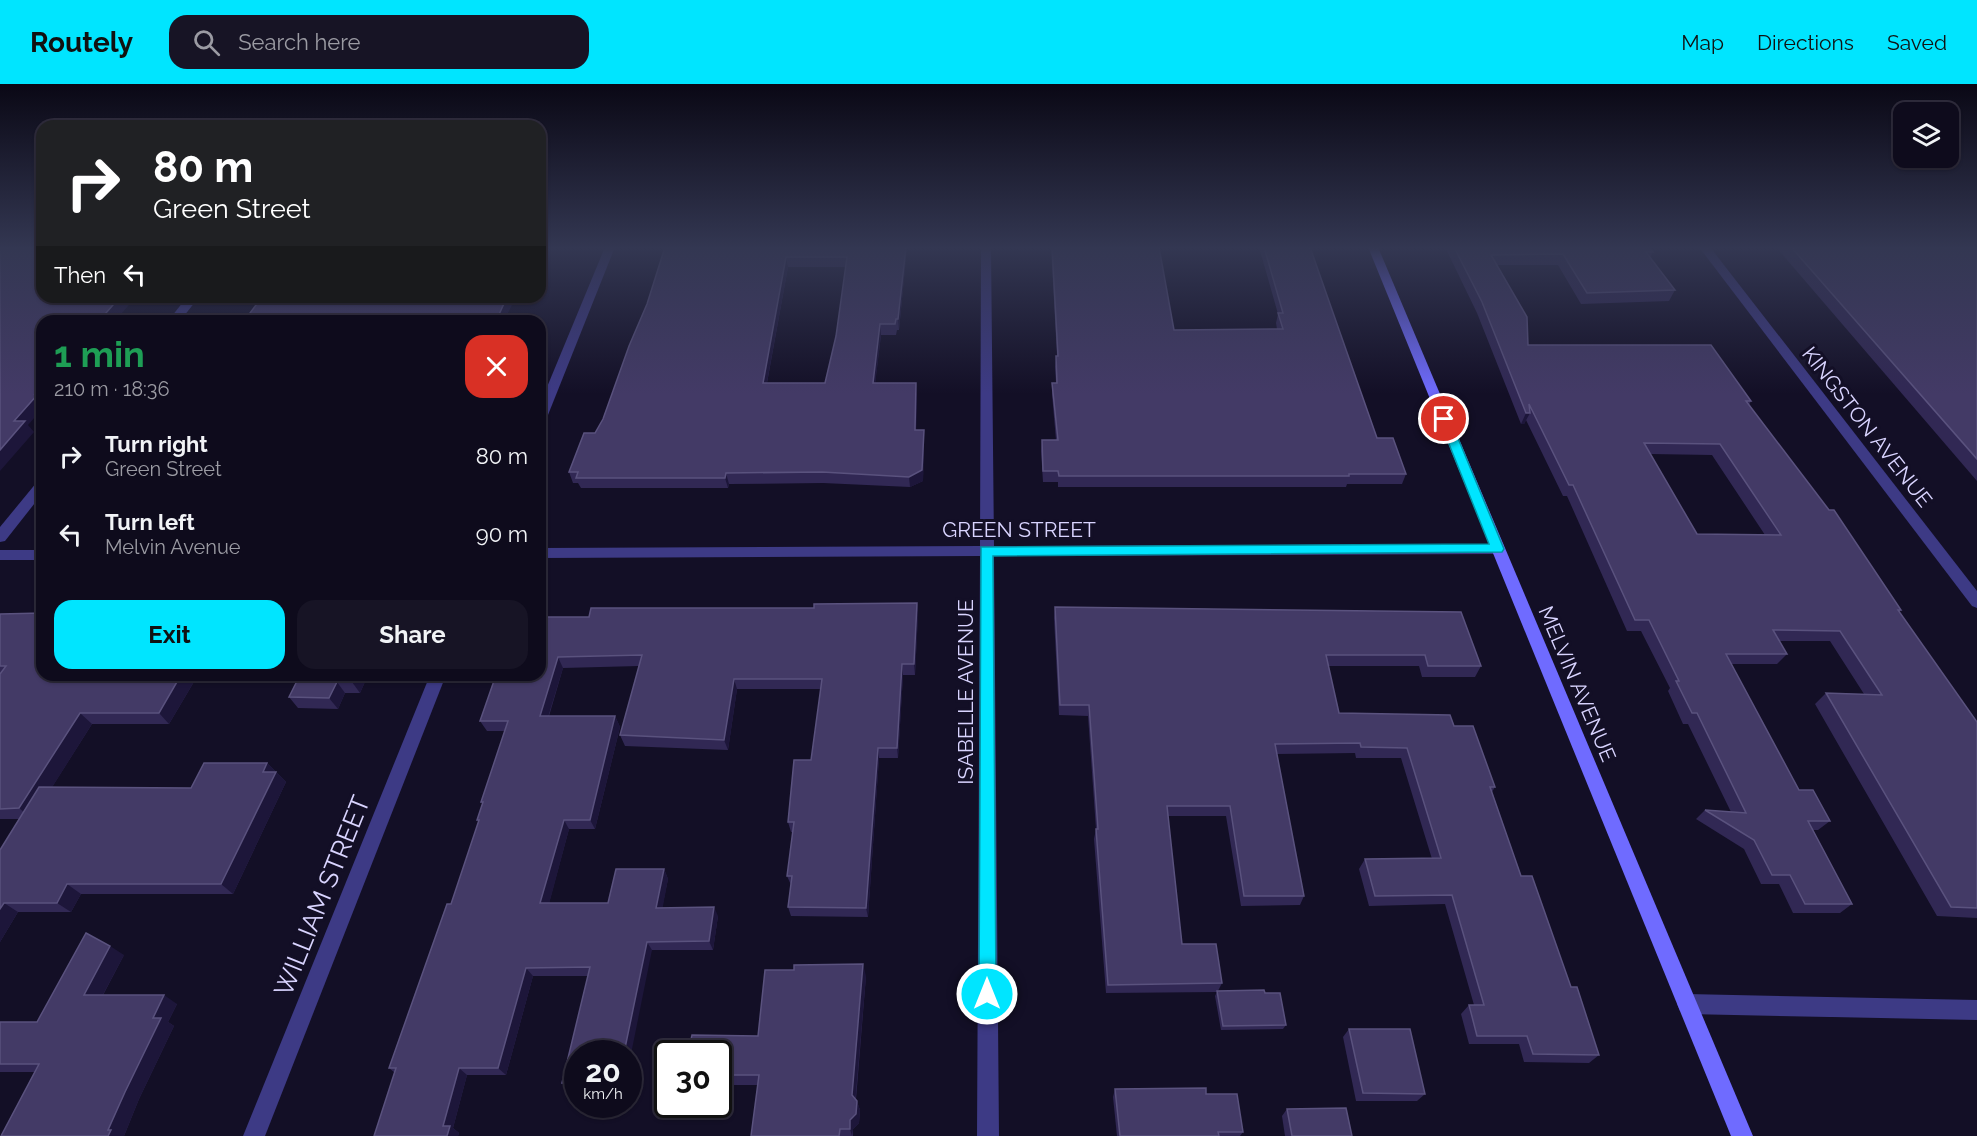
<!DOCTYPE html>
<html lang="en">
<head>
<meta charset="utf-8">
<style>
  :root { --surface:#0e0b1c; --page:#171425; --text:#f1f3f6; --muted:#9b9ba3; --line:#2e2b3b; --accent:#00e5ff }
  body { margin:0; font-family:Raleway,sans-serif; background:var(--page); color:var(--text); height:100vh; display:flex; flex-direction:column; font-size:22px; white-space:nowrap }
  * { box-sizing:border-box; margin:0 }
  p { font-size:20px; color:var(--muted) }
  .icon { flex:none; width:33px; height:33px; fill:none; stroke:currentColor; stroke-width:2; stroke-linecap:round; stroke-linejoin:round }
  .map { position:relative; flex:1; overflow:hidden }
  .details { position:absolute; left:36px; top:231px; width:510px; height:366px; display:flex; flex-direction:column; background:var(--surface); border-radius:18px; box-shadow:0 2px 4px #0004,0 0 0 2px var(--line) }
  .details>* { flex:none }
  .top-card { position:absolute; left:36px; top:36px; width:510px; height:183px; border-radius:18px; box-shadow:0 2px 4px #0004,0 0 0 2px var(--line); background:#202124; color:#fff; overflow:hidden }
  .fabs { position:absolute; left:1893px; top:18px; display:grid; gap:12px }
  .fabs a { display:grid; place-items:center; width:66px; height:66px; border-radius:12px; background:var(--surface); box-shadow:0 2px 4px #0004,0 0 0 2px var(--line); font-size:30px }
  .speed { position:absolute; left:564px; top:956px; display:flex; gap:12px; font-size:30px; font-weight:700; text-align:center }
  .speed>* { display:grid; place-content:center; width:78px; height:78px; border-radius:50%; background:var(--surface); box-shadow:0 2px 4px #0004,0 0 0 2px var(--line); line-height:1 }
  .speed small { font-size:15px; font-weight:400 }
  .speed .limit { border:3px solid #111; border-radius:9px; background:#fff; color:#111 }
  .pin { position:absolute; display:grid; place-items:center; width:51px; height:51px; color:#fff; margin:-26px; border:3px solid #fff; border-radius:50%; box-shadow:0 2px 6px #0007 }
  .me { position:absolute; width:66px; margin:-33px; rotate:0deg; stroke-linejoin:round; filter:drop-shadow(0 0 4px #0008) }
  .turn { display:flex; align-items:center; gap:21px; height:126px; padding:0 18px; font-size:27px }
  .turn .icon { width:78px; height:78px; stroke-width:2.5 }
  .turn b { display:block; font-size:42px; line-height:51px }
  .then { display:flex; align-items:center; height:57px; padding:0 18px; background:#0003; gap:12px; font-size:22px }
  .round { display:grid; place-items:center; flex:none; width:63px; height:63px; border-radius:18px; background:var(--page) }
  .overview { display:flex; align-items:center; justify-content:space-between; height:102px; padding:0 18px }
  h1 { font-size:36px; font-weight:700; line-height:45px; color:#1e9e55 }
  .action { display:flex; gap:12px; margin-top:auto; padding:12px 18px }
  .action a { flex:1; height:69px; border-radius:18px; background:var(--accent); color:#111; font-size:24px; font-weight:700; line-height:69px; text-align:center }
  .action a+a { background:var(--page); color:var(--text) }
  ul { padding:0; list-style:none }
  li { display:flex; align-items:center; gap:18px; height:78px; padding:0 18px }
  li div { flex:1 }
  li b { display:block; font-size:22px }
  li em { font-style:normal }
  header { display:flex; align-items:center; gap:36px; box-sizing:border-box; height:84px; padding:0 30px; background:var(--accent); color:#111 }
  header strong { font-size:28px }
  nav { display:flex; gap:33px; margin-inline-start:auto; font-size:21px }
  .search { width:420px; height:54px; background:var(--page); display:flex; align-items:center; gap:15px; box-sizing:border-box; padding:0 21px; border-radius:18px; color:var(--muted); font-size:22px }
  .map>svg:first-child { display:block }
</style>
</head>
<body>
<header>
<strong>Routely</strong>
<div class="search"><svg class="icon" aria-label="search" viewBox="0 0 24 24"><circle cx="10" cy="10" r="6"/><path d="M15 15l6 6"/></svg>Search here</div>
<nav><a>Map</a><a>Directions</a><a>Saved</a></nav>
</header>
<div class="map">
<svg width="1977" height="1052" viewBox="0 0 1977 1052">
  <rect width="100%" height="100%" fill="#130f26"/>
  <g fill="none" stroke-linecap="round" stroke-linejoin="round">
    <g fill="#3d3a85" fill-rule="evenodd">
      <polygon points="605,163 615,163 546,336 540,340 540,320"/>
      <polygon points="981,163 991,163 994,462 1498,460 1505,465 1498,470 994,472 999,1052 977,1052 980,472 540,474 540,464 980,462"/>
      <polygon points="1699,163 1710,163 1977,507 1977,524 1972,522"/>
      <polygon points="187,213 199,213 180,237 168,237"/>
      <polygon points="42,396 42,410 5,457 0,458 0,443 37,398"/>
      <rect x="0" y="466" width="42" height="10"/>
      <polygon points="430,591 446,591 265,1052 243,1052"/>
      <polygon points="1687,910 1977,916 1977,936 1687,930 1680,927 1677,920 1680,913"/>
    </g>
    <polygon fill="#6f6bff" fill-rule="evenodd" points="1368,163 1378,163 1753,1052 1731,1052"/>
  </g>
  <g fill="#312854" fill-rule="evenodd">
    <path d="M665 163H907L899 246H897L896 251H881L875 299 917 310 916 346H924V357L923 397 910 403 823 399 729 400 728 404H581L578 399H573L569 388 595 349 603 335 647 220ZM788 183H846L836 252 825 299H767Z"/>
    <polygon points="1051,163 1159,163 1174,246 1277,245 1276,239 1278,230 1259,163 1310,163 1377,354 1406,390 1402,400 1347,400 1346,403 1058,403 1058,398 1043,398 1041,367 1042,356 1056,356 1052,310 1052,299 1056,299 1055,283 1056,272 1057,272"/>
    <path d="M1445 163H1649L1653 168 1650 174 1675 206 1669 217 1581 220 1558 181H1497L1528 261 1751 317 1749 321 1901 526 1899 528 1977 638V834L1937 832 1815 620 1826 609 1864 610 1830 557H1779L1787 570 1777 580H1731L1799 706 1830 737 1818 746H1813L1852 820 1840 829H1793L1779 800H1761L1744 765 1696 735 1705 726 1731 728 1688 640H1683L1668 607 1670 604 1641 547H1627L1567 412H1563L1526 336 1524 340H1521L1477 229ZM1650 370 1712 371 1765 451 1697 450Z"/>
    <polygon points="1776,163 1977,163 1977,397"/>
    <polygon points="917,519 918,530 915,591 903,591 898,674 879,674 868,833 791,832 788,823 791,801 787,792 793,748 791,748 788,738 811,676 821,605 737,605 728,666 625,662 620,651 639,582 563,584 549,632 615,632 620,643 595,745 569,745 549,819 608,819 664,785 668,795 662,824 718,832 713,866 652,866 578,969 578,1006 569,1006 562,999 588,892 533,892 506,991 467,991 453,1044 459,1049 458,1052 374,1052 395,989 389,984 451,820 479,738 477,736 483,720 481,718 505,647 487,647 480,637 589,533 814,524"/>
    <polygon points="1055,523 1461,528 1481,582 1475,593 1422,593 1419,582 1328,582 1339,629 1454,642 1495,703 1492,708 1521,792 1599,971 1589,979 1524,978 1519,960 1469,960 1461,930 1469,921 1474,921 1445,820 1369,822 1359,785 1365,775 1432,775 1401,674 1356,674 1355,669 1277,670 1304,812 1300,821 1241,822 1226,732 1168,732 1182,860 1222,899 1218,907 1265,909 1286,941 1283,945 1221,946 1215,912 1217,908 1106,909 1094,755 1096,745 1088,632 1059,631 1054,534"/>
    <polygon points="0,530 42,591 198,591 169,640 92,640 52,703 191,704 267,679 286,698 233,810 81,810 71,828 18,828 0,858 0,766 19,735 0,735"/>
    <polygon points="300,591 368,591 360,609 345,609 338,625 298,624 289,613"/>
    <polygon points="124,871 103,911 177,920 168,938 174,942 139,1015 124,1052 1,1052 35,988 0,988 0,938 37,938"/>
    <polygon points="866,892 856,1015 860,1026 859,1039 853,1045 853,1052 751,1052 758,1001 718,1001 718,969 758,952"/>
    <polygon points="1349,945 1425,1010 1417,1017 1356,1017 1343,953"/>
    <polygon points="1115,1005 1206,1010 1243,1048 1240,1052 1117,1052 1113,1013"/>
    <polygon points="1287,1025 1352,1052 1285,1052 1282,1032"/>
  </g>
  <g fill="#1d163a">
    <polygon points="540,163 545,163 540,175"/>
    <polygon points="906,163 907,163 899,246 898,235"/>
    <polygon points="786,173 788,183 765,309 763,299"/>
    <polygon points="120,213 133,213 134,215 115,237 99,237"/>
    <polygon points="507,213 516,213 504,237 496,237"/>
    <polygon points="880,240 881,251 874,310 873,299"/>
    <polygon points="916,299 917,310 916,357 915,346"/>
    <polygon points="42,302 42,325 28,341 34,348 0,387 0,366 14,337"/>
    <polygon points="1526,329 1530,329 1524,340 1521,340"/>
    <polygon points="924,346 924,357 923,397 910,403 909,393"/>
    <polygon points="726,389 729,400 728,404 725,394"/>
    <polygon points="917,519 918,530 915,591 914,580"/>
    <polygon points="558,573 563,584 545,643 540,632"/>
    <polygon points="902,580 903,591 898,674 897,664"/>
    <polygon points="181,591 198,591 169,640 159,629"/>
    <polygon points="355,591 368,591 360,609 352,598"/>
    <polygon points="734,595 737,605 728,666 724,656"/>
    <polygon points="337,598 345,609 338,625 329,614"/>
    <polygon points="80,629 92,640 32,735 19,724"/>
    <polygon points="615,632 620,643 595,745 590,736"/>
    <polygon points="878,664 879,674 868,833 866,824"/>
    <polygon points="267,679 286,698 233,810 221,800 263,688"/>
    <polygon points="564,736 569,745 547,828 540,819"/>
    <polygon points="664,785 668,795 661,833 656,824"/>
    <polygon points="67,800 81,810 71,828 57,819"/>
    <polygon points="4,819 18,828 0,858 0,825"/>
    <polygon points="714,823 718,832 713,866 709,857"/>
    <polygon points="647,858 652,866 628,985 628,969 624,969"/>
    <polygon points="110,862 124,871 98,920 84,911"/>
    <polygon points="863,880 866,892 855,1020 852,1011"/>
    <polygon points="526,884 533,892 506,991 498,984"/>
    <polygon points="164,911 177,920 168,938 174,942 139,1015 124,1052 108,1052 108,1046 153,934"/>
    <polygon points="459,984 467,991 453,1044 459,1049 458,1052 447,1052 443,1042"/>
    <polygon points="857,1017 860,1026 859,1039 853,1045 852,1052 850,1045 850,1036"/>
  </g>
  <g fill="#433a66" stroke="#5a527e" stroke-width="1.5" fill-rule="evenodd">
    <polygon points="0,163 42,163 42,213 120,213 99,237 42,237 42,302 35,310 38,310 14,337 25,337 0,366"/>
    <path d="M665 163H906L898 235H896L895 240H880L873 299H916L915 346H924L922 386 909 393 822 388 726 389 725 394H576L578 388H569L584 349H595L603 335 629 262 647 220ZM786 173H847L836 252 825 299H763Z"/>
    <polygon points="1052,163 1159,163 1174,246 1283,245 1278,229 1283,229 1264,163 1310,163 1377,354 1393,354 1406,390 1349,390 1349,392 1059,392 1058,387 1043,387 1042,356 1058,356 1052,299 1057,299 1056,272 1058,272"/>
    <path d="M1454 163H1649L1653 168H1646L1675 206 1587 209 1563 170 1491 171 1527 233 1528 261H1711L1751 317H1746L1829 426H1834L1901 526H1898L1977 638V824L1951 823 1826 609 1882 611 1840 547 1773 546 1787 570H1726L1799 706H1813L1830 737H1808L1852 820H1805L1790 791H1772L1754 756 1705 726 1746 729 1697 629H1692L1676 597H1679L1649 536H1635L1573 401H1569L1529 320 1530 329H1526L1482 218ZM1644 359 1720 360 1781 451 1697 450Z"/>
    <polygon points="1791,163 1977,163 1977,375"/>
    <polygon points="262,213 507,213 496,237 244,237"/>
    <polygon points="917,519 914,580 902,580 897,664 878,664 866,824 788,823 792,792 787,792 794,738 788,738 794,676 811,676 822,595 734,595 724,656 620,651 642,571 558,573 540,632 615,632 590,736 564,736 540,819 608,819 616,785 664,785 656,824 714,823 709,857 647,858 624,969 578,969 578,999 562,999 590,883 526,884 498,984 459,984 443,1042 450,1042 447,1052 374,1052 396,984 389,984 447,820 451,820 479,736 477,736 483,718 481,718 508,637 480,637 496,591 540,591 540,533 589,533 591,524 814,524 814,520"/>
    <polygon points="1055,523 1461,528 1481,582 1428,582 1425,571 1326,571 1339,629 1450,631 1454,642 1473,642 1495,703 1490,703 1521,792 1532,792 1571,903 1577,903 1599,971 1533,970 1527,952 1477,952 1469,921 1484,921 1452,811 1375,812 1365,775 1441,774 1407,664 1361,663 1360,659 1275,660 1304,812 1244,812 1230,722 1167,722 1182,860 1216,860 1222,899 1108,901 1096,745 1098,745 1089,621 1060,621"/>
    <polygon points="42,529 42,591 181,591 159,629 80,629 19,724 0,725 0,590 6,582 0,582 0,530"/>
    <polygon points="300,591 355,591 352,598 337,598 329,614 289,613"/>
    <polygon points="204,679 267,679 263,688 276,688 221,800 67,800 57,819 4,819 0,825 0,766 39,703 191,704"/>
    <polygon points="86,849 110,862 84,911 164,911 153,934 161,934 125,1008 108,1046 111,1046 108,1052 1,1052 39,980 0,980 0,938 37,938"/>
    <polygon points="863,880 852,1011 857,1017 856,1030 850,1036 850,1045 840,1045 839,1052 751,1052 759,991 718,991 718,969 688,969 692,951 758,952 765,886 794,886 794,881"/>
    <polygon points="1264,906 1265,909 1280,909 1286,941 1223,942 1217,907"/>
    <polygon points="1349,945 1410,945 1425,1010 1363,1009"/>
    <polygon points="1206,1004 1206,1010 1237,1010 1243,1048 1218,1048 1219,1052 1120,1052 1115,1005"/>
    <polygon points="1346,1024 1352,1052 1292,1052 1287,1025"/>
  </g>
  <linearGradient id="sky" x2="0" y2="1"><stop stop-color="#0a0815"/><stop offset="0.53" stop-color="#333752"/><stop offset="1" stop-color="#333752" stop-opacity="0"/></linearGradient>
  <rect width="1977" height="310" fill="url(#sky)"/>
  <polygon fill="#00e5ff" stroke="#0095a6" stroke-width="1.5" points="1444,332 1450,335 1504,465 1502,468 993,472 996,910 994,916 987,919 981,916 979,910 981,463 1489,460 1439,335"/>
  <g text-anchor="middle" stroke-width="6" stroke-linejoin="round" paint-order="stroke">
    <g font-size="21" fill="#d9d4ff" stroke="#130f26">
      <text transform="translate(1867 343) rotate(52)" y="7">KINGSTON AVENUE</text>
      <text x="1019" y="453">GREEN STREET</text>
      <text transform="translate(1577 600) rotate(67)" y="7">MELVIN AVENUE</text>
      <text transform="translate(966 608) rotate(-90)" y="7">ISABELLE AVENUE</text>
    </g>
    <g font-size="26" fill="#d9d4ff" stroke="#130f26">
      <text transform="translate(322 812) rotate(-68)" y="9">WILLIAM STREET</text>
    </g>
  </g>
</svg>
<div class="fabs">
<a><svg class="icon" aria-label="layers" viewBox="0 0 24 24"><path d="M12 4l9 5-9 5-9-5zM3 14l9 5 9-5"/></svg></a>
</div>
<div class="speed"><div>20<small>km/h</small></div><div class="limit">30</div></div>
<div class="pin" style="left:1444px;top:335px;background:#d93025"><svg class="icon" aria-label="arrive" viewBox="0 0 24 24"><path d="M6 21V4h12l-3 4 3 4H6"/></svg></div>
<svg class="me" style="left:987px;top:910px" viewBox="-20 -20 40 40"><circle r="17" fill="#00e5ff" stroke="#fff" stroke-width="3"/><path d="M0-11L8 9 0 5-8 9z" fill="#fff"/></svg>
<div class="top-card">
<div class="turn"><svg class="icon" aria-label="right" viewBox="0 0 24 24"><path d="M7 20v-9h11M14 6l5 5-5 5"/></svg><div><b>80 m</b>Green Street</div></div>
<div class="then">Then<svg class="icon" aria-label="left" viewBox="0 0 24 24"><path d="M17 20v-9H6M10 6l-5 5 5 5"/></svg></div>
</div>
<section class="details">
<div class="overview"><div><h1>1 min</h1><p>210 m · 18:36</p></div><a class="round" style="background:#d93025;color:#fff"><svg class="icon" aria-label="close" viewBox="0 0 24 24"><path d="M6 6l12 12M18 6L6 18"/></svg></a></div>
<ul>
<li><svg class="icon" aria-label="right" viewBox="0 0 24 24"><path d="M7 20v-9h11M14 6l5 5-5 5"/></svg><div><b>Turn right</b><p>Green Street</p></div><em>80 m</em></li>
<li><svg class="icon" aria-label="left" viewBox="0 0 24 24"><path d="M17 20v-9H6M10 6l-5 5 5 5"/></svg><div><b>Turn left</b><p>Melvin Avenue</p></div><em>90 m</em></li>
</ul>
<div class="action"><a>Exit</a><a>Share</a></div>
</section>
</div>
</body>
</html>
